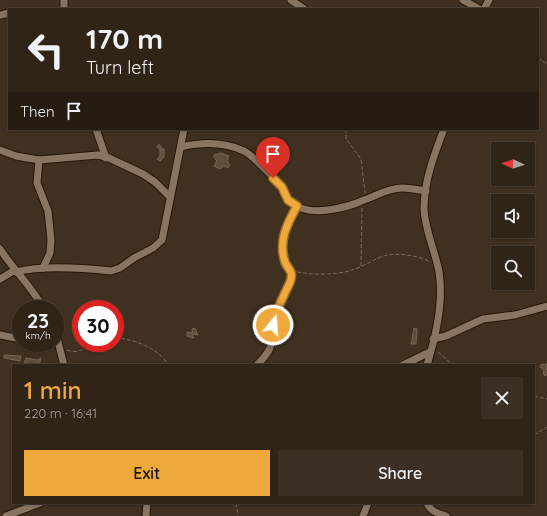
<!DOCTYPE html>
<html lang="en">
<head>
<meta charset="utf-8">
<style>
  :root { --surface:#302417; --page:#3c3024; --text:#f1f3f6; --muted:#a8a4a1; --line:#4b4136; --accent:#eea83c }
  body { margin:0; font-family:Quicksand,sans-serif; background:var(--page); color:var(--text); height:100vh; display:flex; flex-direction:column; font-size:15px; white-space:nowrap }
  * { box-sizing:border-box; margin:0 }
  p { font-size:13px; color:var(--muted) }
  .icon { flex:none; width:22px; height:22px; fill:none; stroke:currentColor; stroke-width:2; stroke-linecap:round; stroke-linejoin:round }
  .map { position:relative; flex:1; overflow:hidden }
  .side { position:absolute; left:12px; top:364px; width:523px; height:140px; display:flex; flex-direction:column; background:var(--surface); border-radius:0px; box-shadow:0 1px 3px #0004,0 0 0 1px var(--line) }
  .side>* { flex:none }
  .banner { position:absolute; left:8px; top:8px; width:531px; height:122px; border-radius:0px; box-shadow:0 1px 3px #0004,0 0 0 1px var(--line); background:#302417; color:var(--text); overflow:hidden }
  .needle { width:26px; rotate:274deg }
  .fabs { position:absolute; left:491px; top:142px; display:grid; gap:8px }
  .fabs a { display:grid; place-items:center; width:44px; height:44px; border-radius:0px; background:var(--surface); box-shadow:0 1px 3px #0004,0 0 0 1px var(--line); font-size:20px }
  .speed { position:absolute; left:12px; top:300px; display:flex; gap:8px; font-size:20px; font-weight:700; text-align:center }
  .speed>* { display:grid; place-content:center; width:52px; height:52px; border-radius:50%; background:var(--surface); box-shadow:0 1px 3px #0004,0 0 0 1px var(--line); line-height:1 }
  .speed small { font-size:10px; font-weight:400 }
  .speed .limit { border:6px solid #d22; background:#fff; color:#111 }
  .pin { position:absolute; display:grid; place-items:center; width:34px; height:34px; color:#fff; margin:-41px -17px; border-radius:50% 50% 50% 0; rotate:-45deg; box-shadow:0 0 4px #0007 }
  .pin .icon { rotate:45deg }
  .me { position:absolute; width:44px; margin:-22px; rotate:18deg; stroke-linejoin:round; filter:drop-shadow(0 0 3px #0008) }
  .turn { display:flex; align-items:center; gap:14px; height:84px; padding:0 12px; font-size:18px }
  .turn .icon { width:52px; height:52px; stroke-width:2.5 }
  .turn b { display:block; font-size:28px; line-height:34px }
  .then { display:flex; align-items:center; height:38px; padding:0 12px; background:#0003; gap:8px; font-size:15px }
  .round { display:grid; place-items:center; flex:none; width:42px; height:42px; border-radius:0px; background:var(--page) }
  .head { display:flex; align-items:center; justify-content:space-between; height:68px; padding:0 12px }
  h1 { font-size:24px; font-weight:600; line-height:30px; color:var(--accent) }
  .primary-button { display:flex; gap:8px; margin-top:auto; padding:8px 12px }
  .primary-button a { flex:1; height:46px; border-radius:0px; background:var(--accent); color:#111; font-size:16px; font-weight:600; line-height:46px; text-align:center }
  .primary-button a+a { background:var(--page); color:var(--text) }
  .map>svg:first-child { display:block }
</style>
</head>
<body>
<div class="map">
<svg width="547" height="516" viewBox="0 0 547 516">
  <rect width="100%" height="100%" fill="#40301f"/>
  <g fill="#614f3d" stroke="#776552">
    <polygon points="158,145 160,145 162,149 164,149 164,157 160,161 157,159 160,156 160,149 157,147"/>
    <polygon points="221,153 229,156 227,161 230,165 228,168 224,166 220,169 214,166 217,161 214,157 214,155"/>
    <polygon points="195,328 198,335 192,334 194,338 187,336 187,332 192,333 192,329"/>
    <polygon points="414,328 417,329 416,344 411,344"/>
    <polygon points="4,355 21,356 20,361 4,358"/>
    <polygon points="26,358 37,360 41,358 39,365 30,365 24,364"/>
    <polygon points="547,363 547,374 545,376 543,374 544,370 540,367 542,364 546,365"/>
  </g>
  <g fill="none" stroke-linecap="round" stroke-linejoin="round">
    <g stroke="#261707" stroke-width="9">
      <g id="minor">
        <polyline points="291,0 304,9"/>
        <polyline points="463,0 479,9"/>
        <polyline points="64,9 64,0"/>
        <polyline points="484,9 489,0"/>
        <polyline points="0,15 9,13"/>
        <polyline points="96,129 106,158"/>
        <path d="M181 147C202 142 224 142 244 151 253 156 262 166 269 173 273 178 278 182 281 187 290 199 287 204 304 209 321 214 349 207 364 200 376 196 388 188 402 188 410 188 418 190 426 191"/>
        <polyline points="0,150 16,156 39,160 98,155 109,158 143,174 155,182 170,197"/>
        <polyline points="39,160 37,183 48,211 51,240 50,253 43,268"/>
        <path d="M0 249C13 269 32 287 44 309"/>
        <path d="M16 272C43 265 83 268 111 271L120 268 134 258 153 248 162 240 184 129"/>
        <polyline points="0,279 15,270"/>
        <polyline points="55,330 64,365"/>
        <polyline points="0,335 21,339"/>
        <polyline points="433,339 446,336 483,319 515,315 547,306"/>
        <path d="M257 365C262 360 267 355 270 348 273 338 271 327 274 317 278 304 291 288 291 275 292 269 287 266 285 261 278 241 287 224 297 206"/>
        <polyline points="403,365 430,352"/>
        <path d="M427 365C436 336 444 302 439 272 435 250 425 231 424 209 424 181 434 155 444 129"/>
        <path d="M427 503C431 512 437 513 446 516"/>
        <polyline points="6,516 40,503"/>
        <polyline points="146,516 147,503"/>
        <polyline points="363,516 368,503"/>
      </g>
    </g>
    <g stroke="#7b6d5e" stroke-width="1" stroke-dasharray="4 2" stroke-linecap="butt">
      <polyline points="538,58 547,64"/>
      <polyline points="346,129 346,139 361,159 365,193"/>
      <polyline points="361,266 362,208"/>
      <path d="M297 272C314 275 333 275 349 271 359 268 369 263 378 258 393 251 415 255 429 261"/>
      <path d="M115 337C137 341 155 346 169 365"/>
      <path d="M67 350C79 354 83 349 94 343"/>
      <polyline points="438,352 453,365"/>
      <polyline points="534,396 547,399"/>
      <polyline points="534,435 547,427"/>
      <polyline points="236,503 238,516"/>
    </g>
    <use href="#minor" stroke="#877461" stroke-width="7"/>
  </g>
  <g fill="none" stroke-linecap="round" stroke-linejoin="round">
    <g stroke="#9b6d27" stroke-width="10">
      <path id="route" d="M273 325C275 314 280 303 285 293 287 288 290 284 291 279 293 271 288 269 285 262 278 241 287 224 297 206L288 200 282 187 273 178"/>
    </g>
    <use href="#route" stroke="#eea83c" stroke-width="7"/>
  </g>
</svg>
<div class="fabs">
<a><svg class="needle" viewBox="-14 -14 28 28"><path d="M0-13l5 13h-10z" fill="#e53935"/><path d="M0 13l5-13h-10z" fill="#a8a4a1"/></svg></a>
<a><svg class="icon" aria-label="sound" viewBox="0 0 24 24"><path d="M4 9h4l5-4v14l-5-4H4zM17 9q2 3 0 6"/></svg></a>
<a><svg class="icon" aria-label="search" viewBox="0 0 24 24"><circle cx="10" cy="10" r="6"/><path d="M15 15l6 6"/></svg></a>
</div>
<div class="speed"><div>23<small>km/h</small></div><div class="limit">30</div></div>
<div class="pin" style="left:273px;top:178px;background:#d93025"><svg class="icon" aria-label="arrive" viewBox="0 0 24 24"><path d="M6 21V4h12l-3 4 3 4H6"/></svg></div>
<svg class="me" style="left:273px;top:325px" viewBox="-20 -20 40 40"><circle r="17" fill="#eea83c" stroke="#fff" stroke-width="3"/><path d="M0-11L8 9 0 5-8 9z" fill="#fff"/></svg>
<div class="banner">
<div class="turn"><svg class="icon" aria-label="left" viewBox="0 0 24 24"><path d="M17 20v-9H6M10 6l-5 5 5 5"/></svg><div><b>170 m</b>Turn left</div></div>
<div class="then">Then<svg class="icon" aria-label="arrive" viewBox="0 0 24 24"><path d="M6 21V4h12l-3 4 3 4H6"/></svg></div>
</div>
<section class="side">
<div class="head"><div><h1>1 min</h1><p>220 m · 16:41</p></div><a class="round"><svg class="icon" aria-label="close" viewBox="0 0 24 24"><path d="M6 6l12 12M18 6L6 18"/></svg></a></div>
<div class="primary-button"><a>Exit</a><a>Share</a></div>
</section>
</div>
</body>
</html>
